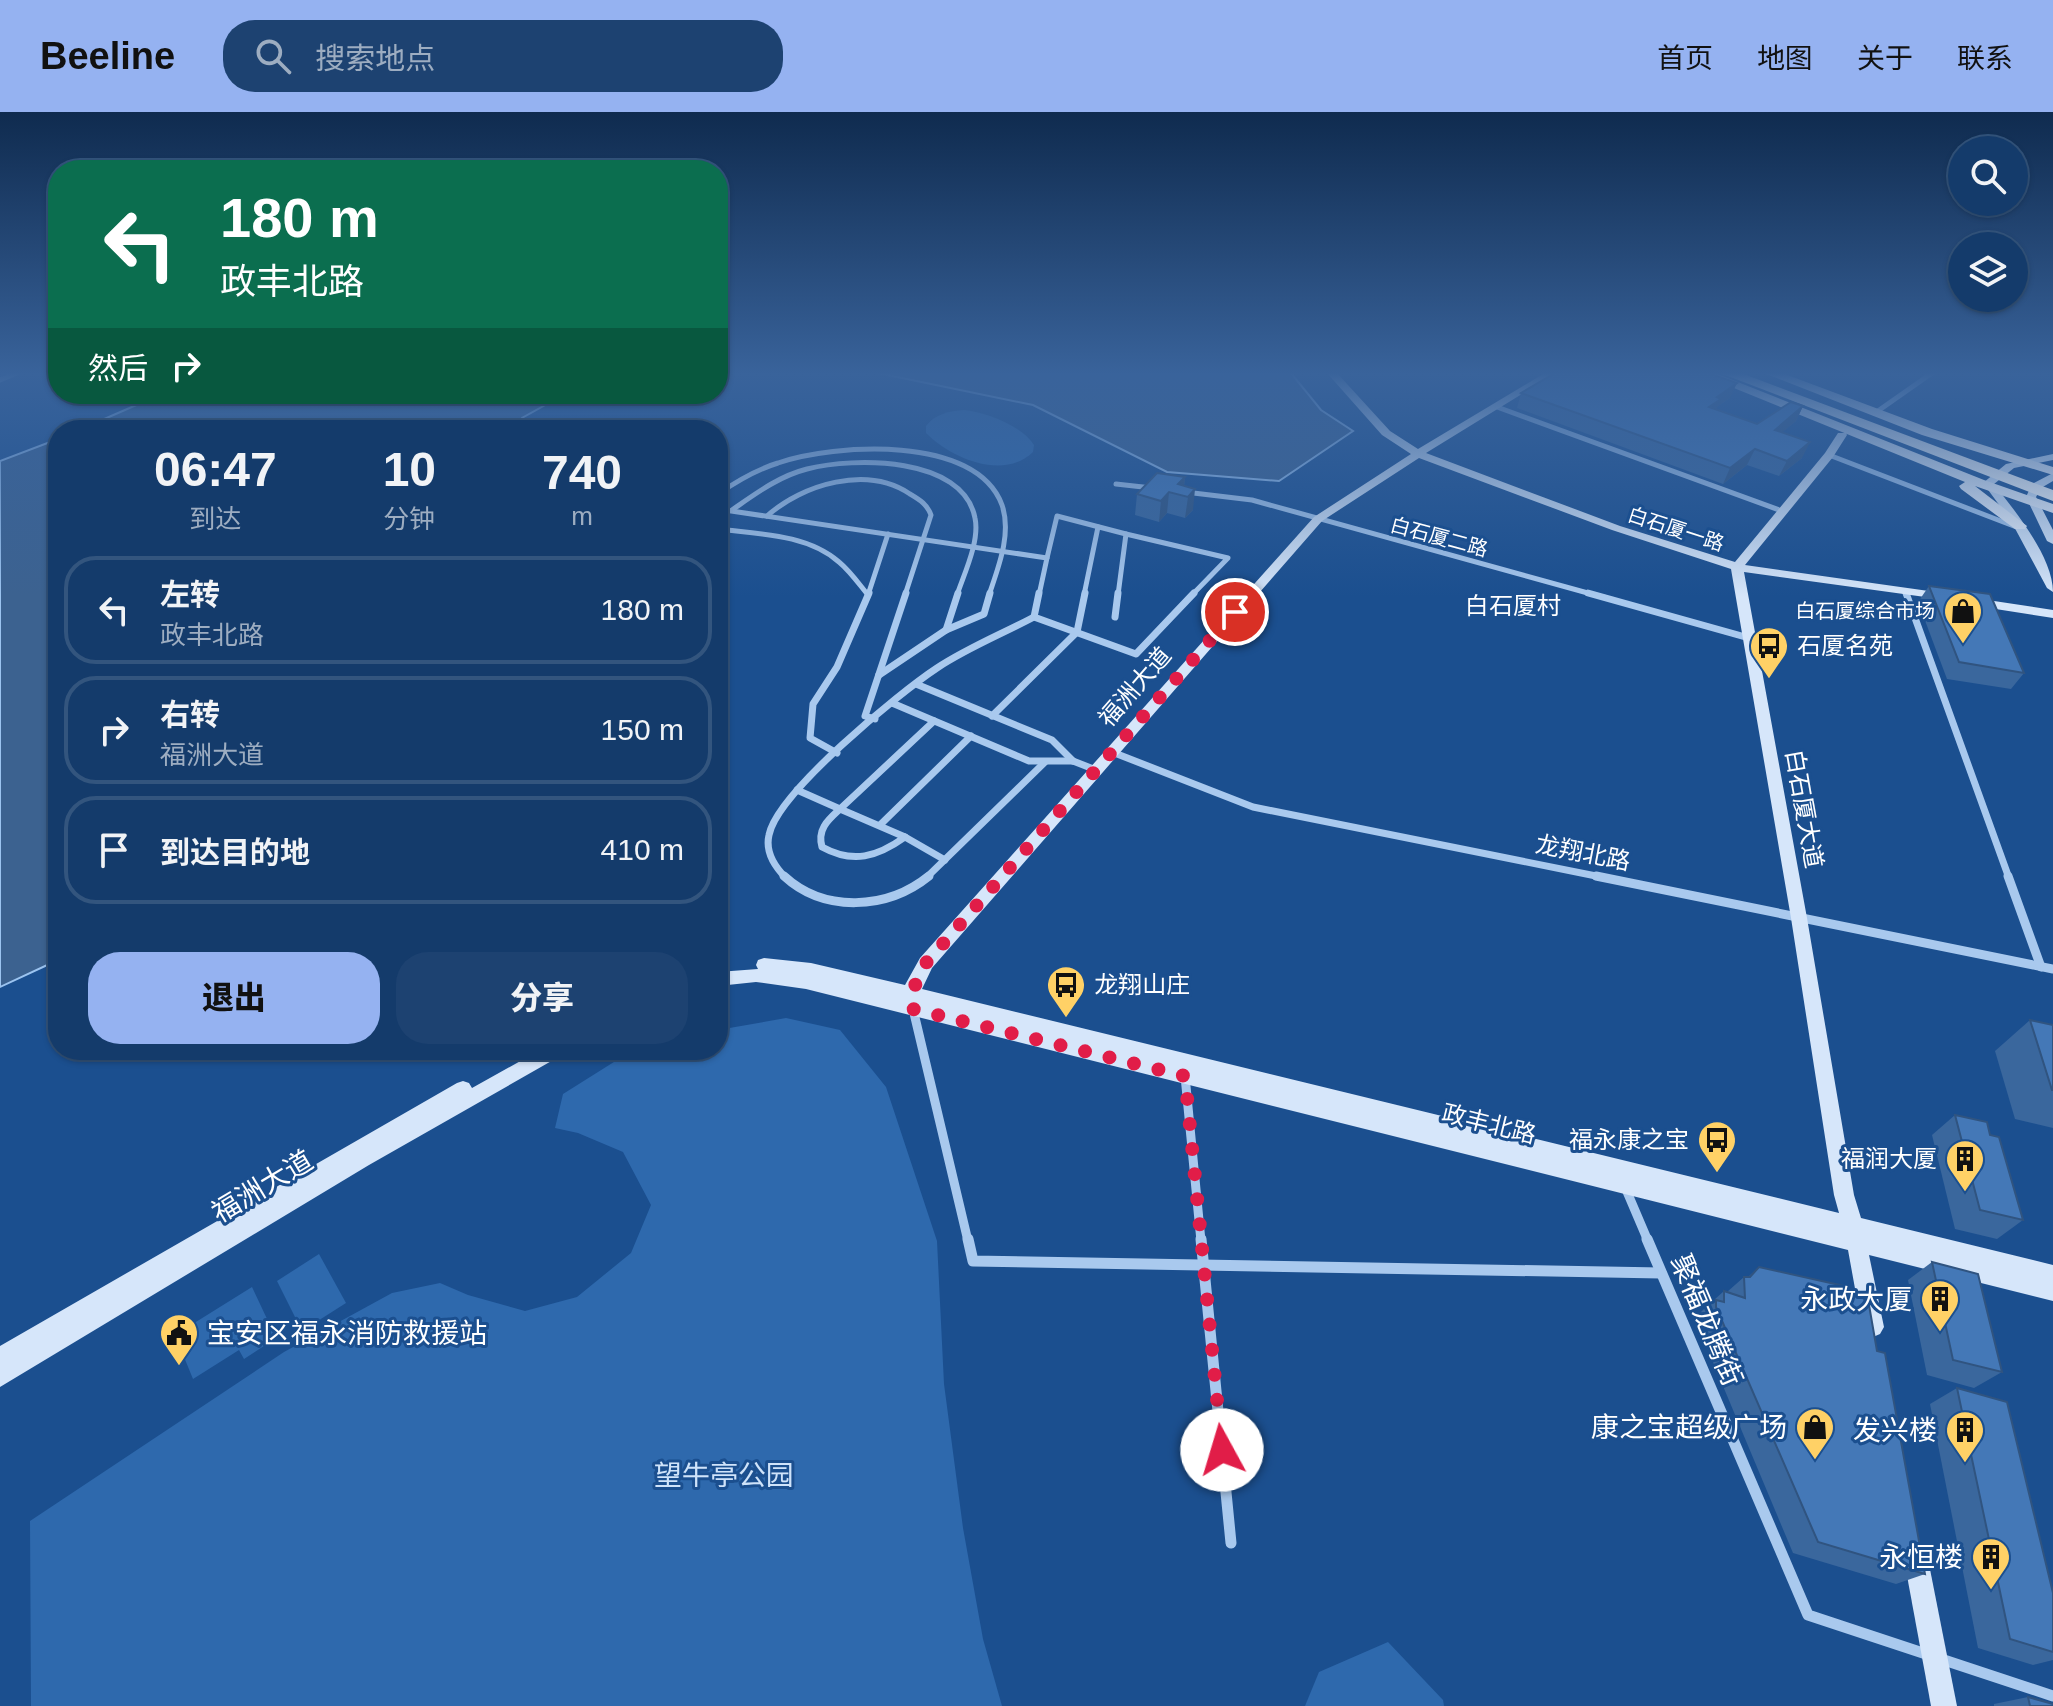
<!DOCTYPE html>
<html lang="zh">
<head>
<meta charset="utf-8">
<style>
  :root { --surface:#143b6b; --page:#1d4271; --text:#f1f3f6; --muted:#9dadc1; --line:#33557e; --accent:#95b2f1 }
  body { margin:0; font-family:Arial,"Noto Sans SC",sans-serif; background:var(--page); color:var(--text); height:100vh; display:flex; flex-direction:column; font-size:30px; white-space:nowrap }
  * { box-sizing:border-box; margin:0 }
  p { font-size:26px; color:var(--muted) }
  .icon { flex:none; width:44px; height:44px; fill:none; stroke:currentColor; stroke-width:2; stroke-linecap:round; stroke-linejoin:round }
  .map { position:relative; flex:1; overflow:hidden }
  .details { position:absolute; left:48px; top:308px; width:680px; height:640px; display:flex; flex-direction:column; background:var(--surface); border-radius:32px; box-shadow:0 2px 6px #0004,0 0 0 2px var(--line) }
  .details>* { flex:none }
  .banner { position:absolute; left:48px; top:48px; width:680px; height:244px; border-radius:32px; box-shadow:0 2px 6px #0004,0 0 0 2px var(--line); background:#0b6e4f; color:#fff; overflow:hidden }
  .controls { position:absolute; left:1948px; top:24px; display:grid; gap:16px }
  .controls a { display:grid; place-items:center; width:80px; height:80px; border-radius:50%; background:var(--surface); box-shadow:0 2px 6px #0004,0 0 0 2px var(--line); font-size:40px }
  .pin { position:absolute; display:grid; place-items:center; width:68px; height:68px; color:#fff; margin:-34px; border:4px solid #fff; border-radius:50%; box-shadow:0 2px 8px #0007 }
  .me { position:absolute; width:88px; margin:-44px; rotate:354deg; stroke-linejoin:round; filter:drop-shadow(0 0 6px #0008) }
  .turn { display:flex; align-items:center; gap:28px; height:168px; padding:0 40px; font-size:36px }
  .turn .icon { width:104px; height:104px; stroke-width:2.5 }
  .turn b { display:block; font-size:56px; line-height:68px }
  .then { display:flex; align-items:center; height:76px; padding:0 40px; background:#0003; gap:16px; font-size:30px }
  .eta { display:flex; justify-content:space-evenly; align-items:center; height:136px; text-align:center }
  .eta b { font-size:48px; font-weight:800; line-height:56px }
  .cta { display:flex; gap:16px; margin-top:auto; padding:16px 40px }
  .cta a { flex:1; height:92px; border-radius:32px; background:var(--accent); color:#111; font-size:32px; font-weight:800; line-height:92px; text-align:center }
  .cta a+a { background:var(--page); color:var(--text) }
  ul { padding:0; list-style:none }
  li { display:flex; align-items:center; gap:24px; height:108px; margin:0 16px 12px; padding:0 24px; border:4px solid var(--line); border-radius:32px }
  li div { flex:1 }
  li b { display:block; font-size:30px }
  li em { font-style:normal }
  header { display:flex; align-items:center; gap:48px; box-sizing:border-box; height:112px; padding:0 40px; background:var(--accent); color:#111 }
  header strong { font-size:38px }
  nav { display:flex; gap:44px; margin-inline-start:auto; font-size:28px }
  .search { width:560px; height:72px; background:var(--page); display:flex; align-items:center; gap:20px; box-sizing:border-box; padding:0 28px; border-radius:32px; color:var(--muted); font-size:30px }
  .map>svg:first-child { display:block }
</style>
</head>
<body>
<header>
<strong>Beeline</strong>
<div class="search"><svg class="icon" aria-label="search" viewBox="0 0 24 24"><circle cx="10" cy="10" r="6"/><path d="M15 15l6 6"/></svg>搜索地点</div>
<nav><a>首页</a><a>地图</a><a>关于</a><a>联系</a></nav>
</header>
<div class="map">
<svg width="2053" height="1594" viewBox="0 0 2053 1594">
  <rect width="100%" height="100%" fill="#1b4f8f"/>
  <g fill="#2e69ad">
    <path d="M964 298C986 300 1022 314 1034 333L1033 340C1003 369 951 346 926 321V314C935 302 949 299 964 298Z"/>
    <polygon points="786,906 840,918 886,975 937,1129 944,1272 963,1416 983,1527 1002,1594 31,1594 30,1409 284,1240 392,1181 440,1171 468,1183 525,1199 577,1185 631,1141 651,1093 623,1040 578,1021 555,1016 563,982 633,938 718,938 718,918"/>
    <polygon points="319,1142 346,1191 302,1219 277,1169"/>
    <polygon points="252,1175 276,1226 244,1247 239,1238 193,1267 175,1223"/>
    <polygon points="1388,1530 1443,1588 1444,1594 1305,1594 1319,1560"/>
  </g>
  <g fill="#3c6290" stroke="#9cc4f0" stroke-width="2">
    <polygon points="878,261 1291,261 1321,298 1353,319 1279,369 1167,360 1033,293"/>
    <polygon points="142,282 565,282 522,306 515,318 79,318 141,291"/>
    <polygon points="58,327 58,848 0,875 0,349"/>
  </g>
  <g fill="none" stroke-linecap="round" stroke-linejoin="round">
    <g stroke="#a9c9ee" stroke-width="5">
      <polyline points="0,268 17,261"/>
      <polyline points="1497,295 1782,399"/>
      <polyline points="1875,301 1932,261"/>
      <polyline points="1829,343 2019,416"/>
      <polyline points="1116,372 1152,376"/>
      <polyline points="1185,380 1252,388 1595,483"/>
      <path d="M718 382C737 369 755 358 778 351 834 332 976 322 1002 393 1012 422 998 456 989 483"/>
      <polyline points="718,397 1047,446 1039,483"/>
      <path d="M732 398C755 382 779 364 807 357 854 345 963 344 975 406 980 429 964 462 957 483"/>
      <path d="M767 404C803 372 867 353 910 382 920 388 927 392 931 403L905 483"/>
      <path d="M718 417C758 422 807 422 839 450 850 459 859 472 868 483"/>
      <polyline points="1047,446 1057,404 1126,422"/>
      <polyline points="1906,480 1907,483"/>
      <polyline points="868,483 888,422"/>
      <polyline points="1084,483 1098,415"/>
      <polyline points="1118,483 1126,422 1228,446 1192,483"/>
    </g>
    <g stroke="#a9c9ee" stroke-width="7">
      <polyline points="1039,481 1034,505 1136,542 1194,481"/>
      <polyline points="1588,481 1749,526"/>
      <polyline points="1906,481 2009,766"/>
      <polyline points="1115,505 1118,481"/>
      <polyline points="946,518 958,481"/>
      <polyline points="879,563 946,518 984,502 990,481"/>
      <polyline points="916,572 1052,628 1073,649"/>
      <polyline points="892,591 1029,649 1073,649 1096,658"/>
      <polyline points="992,604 1077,520 1085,481"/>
      <polyline points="875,607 865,604 906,481"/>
      <polyline points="1112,640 1253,695 1606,766"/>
      <polyline points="837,641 810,626 813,592 837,555 869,481"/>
      <polyline points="797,678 840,697"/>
      <path d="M840 697 905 725C877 745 853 752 822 735 817 717 828 708 840 697Z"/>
      <polyline points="840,697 934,609"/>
      <polyline points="880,713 971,624"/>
      <polyline points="905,725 945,748"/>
      <path d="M786 766C774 754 765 740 769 723 777 681 899 581 937 556 967 536 1002 522 1034 505"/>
      <polyline points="926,766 1045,650"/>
    </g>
    <g stroke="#a9c9ee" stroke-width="9">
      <path d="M784 764C824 801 887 798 929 764"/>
      <polyline points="1596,764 2053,857"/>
      <polyline points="2008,764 2041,855"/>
      <polyline points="913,897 968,1129"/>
      <polyline points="1185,964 1201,1129"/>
      <polyline points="1625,1075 1648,1129"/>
    </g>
    <g stroke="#a9c9ee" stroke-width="11">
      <polyline points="968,1127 973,1149 1661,1161"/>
      <polyline points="1201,1127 1231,1431"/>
      <polyline points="1647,1127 1808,1503 2053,1584"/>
    </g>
    <g fill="#d6e6fa" fill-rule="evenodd">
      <path d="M1327 261H1337L1390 319 1418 337 1545 261H1556L1426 341 1620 414 1735 450 1825 341 1838 321H1846L1847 323 1833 345 1745 453 1943 481 1949 485 1947 488 1744 460 1807 806 1854 1083 1861 1106 2053 1153V1189L1869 1143 1884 1215 1880 1222 1873 1225 1866 1222 1862 1215 1848 1138 806 877 756 870 718 874V860L758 857 756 853 758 848 764 846 811 851 905 873 920 846 1314 405 1411 342 1382 323ZM1419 346 1612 418 1731 457 1791 806 1834 1083 1839 1101 922 877 932 856 1322 409Z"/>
      <path d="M2053 342V348L2014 356 1994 372C2015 399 2053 445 2053 480L2047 476 2011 409 1983 371 2006 352Z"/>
      <polygon points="2053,361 2053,369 2041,376 2036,385 2053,418 2053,432 2047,429 2026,385 2032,372"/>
      <polygon points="1974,486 2053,498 2053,506 1970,493 1970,487"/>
      <polygon points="540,938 565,938 562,943 369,1053 0,1275 0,1234 457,971 463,969 469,971 472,976"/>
      <polygon points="1915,1430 1923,1434 1927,1442 1957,1594 1931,1594 1903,1442 1907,1434"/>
    </g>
    <g fill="#f0f6ff" fill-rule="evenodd">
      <polygon points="1697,261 1715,261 1984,368 2053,392 2053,401 1975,374 2027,414 2025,417 2015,417 1961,377 1959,374 1965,370"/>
      <polygon points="1764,261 1782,261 1932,317 2053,355 2053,363 1922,323"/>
    </g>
    <polygon fill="#fff" fill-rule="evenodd" points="1720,261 1741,261 2053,378 2053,389"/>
  </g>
  <g fill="#3a679d">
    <polygon points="1521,281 1730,286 1718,294 1716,297 1757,312 1803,294 1796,309 1782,320 1802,346 1779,364 1747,353 1723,372 1517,296"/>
    <polygon points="1185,365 1184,374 1193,398 1185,406 1167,401 1159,410 1135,403 1137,382"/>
    <polygon points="1929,474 2024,561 2011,577 1947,567 1918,490"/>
    <polygon points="2030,908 2053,913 2053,1016 2015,1007 1995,939"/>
    <polygon points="1955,1003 1990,1023 2023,1108 1997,1127 1955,1117 1932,1023"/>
    <polygon points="1932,1150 2002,1260 1974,1276 1927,1263 1908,1168"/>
    <polygon points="1759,1155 1877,1239 1925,1462 1896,1472 1793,1441 1697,1212 1697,1204 1705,1196 1724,1179 1727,1180 1744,1165 1748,1165"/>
    <polygon points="1957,1276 2053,1481 2053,1548 2033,1553 1978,1536 1930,1292"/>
    <polygon points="2028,1585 2053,1594 1994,1594 1994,1592"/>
  </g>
  <g fill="#305480">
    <polygon points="1737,271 1730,286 1718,294 1714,302 1709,295 1717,285"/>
    <polygon points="1803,294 1796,309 1767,333 1775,318"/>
    <polygon points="1810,330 1802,346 1779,364 1787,349"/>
    <polygon points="1755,337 1747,353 1723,372 1730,356"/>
    <polygon points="1185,365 1183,384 1178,372"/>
    <polygon points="1195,377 1193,398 1185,406 1188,385"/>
    <polygon points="1169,380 1167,401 1159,410 1161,389"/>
  </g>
  <g fill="#4478b7" stroke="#305480" stroke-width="2">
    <polygon points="1555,261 1708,261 1737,271 1717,285 1721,287 1709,295 1757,312 1791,290 1803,294 1775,318 1810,330 1787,349 1755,337 1730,356 1521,281"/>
    <polygon points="1157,361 1185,365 1178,372 1195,377 1188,385 1169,380 1161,389 1137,382"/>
    <polygon points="1929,474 1990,482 2024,561 1959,550"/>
    <polygon points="2030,908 2053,913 2053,978 2052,978"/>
    <polygon points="1955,1003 1987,1010 1990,1023 1999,1025 2023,1108 1980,1098"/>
    <polygon points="1932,1150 1978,1162 2002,1260 1953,1248"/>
    <polygon points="1759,1155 1844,1174 1859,1181 1869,1193 1877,1239 1885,1241 1925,1462 1818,1430 1716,1195 1716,1188 1724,1190 1724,1179 1745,1186 1744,1165 1750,1165"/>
    <polygon points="1957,1276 2007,1290 2053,1481 2053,1540 2010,1527"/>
    <polygon points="2028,1585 2053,1592 2053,1594 2030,1594"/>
  </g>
  <linearGradient id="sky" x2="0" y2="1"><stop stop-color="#0f2b4f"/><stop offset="0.54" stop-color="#39639b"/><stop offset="1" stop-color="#39639b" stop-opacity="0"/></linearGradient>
  <rect width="2053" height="485" fill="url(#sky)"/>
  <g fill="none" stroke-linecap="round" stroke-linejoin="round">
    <path stroke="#e11d48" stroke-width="14" stroke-dasharray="0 25.2" d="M1222 1338 1185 964 913 897C913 878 915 866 926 851L1235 500"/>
  </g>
  <defs>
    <g id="shop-pin" transform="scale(2)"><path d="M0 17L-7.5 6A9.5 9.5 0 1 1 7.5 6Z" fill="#ffd166" stroke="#1b4f8f"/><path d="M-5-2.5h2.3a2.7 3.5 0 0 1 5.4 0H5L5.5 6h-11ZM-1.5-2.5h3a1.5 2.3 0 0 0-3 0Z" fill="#111"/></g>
    <g id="bus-pin" transform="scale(2)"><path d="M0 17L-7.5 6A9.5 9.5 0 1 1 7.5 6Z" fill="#ffd166" stroke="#1b4f8f"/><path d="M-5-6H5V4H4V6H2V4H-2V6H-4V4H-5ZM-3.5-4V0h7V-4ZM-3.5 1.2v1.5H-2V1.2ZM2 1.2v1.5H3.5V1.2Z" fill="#111"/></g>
    <g id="building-pin" transform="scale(2)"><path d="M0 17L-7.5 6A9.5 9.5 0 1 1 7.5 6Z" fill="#ffd166" stroke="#1b4f8f"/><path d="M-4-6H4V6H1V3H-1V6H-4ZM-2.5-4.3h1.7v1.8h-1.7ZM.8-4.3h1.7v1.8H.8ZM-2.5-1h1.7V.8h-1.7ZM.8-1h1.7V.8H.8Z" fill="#111"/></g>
    <g id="civic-pin" transform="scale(2)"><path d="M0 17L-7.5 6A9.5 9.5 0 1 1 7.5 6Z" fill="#ffd166" stroke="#1b4f8f"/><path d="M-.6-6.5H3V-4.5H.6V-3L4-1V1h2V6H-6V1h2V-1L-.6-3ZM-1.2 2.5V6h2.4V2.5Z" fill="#111"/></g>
  </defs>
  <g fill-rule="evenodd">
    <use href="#shop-pin" x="1963" y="499"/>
    <use href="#bus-pin" x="1769" y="534"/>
    <use href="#bus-pin" x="1066" y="873"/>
    <use href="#bus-pin" x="1717" y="1028"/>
    <use href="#building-pin" x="1965" y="1047"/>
    <use href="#building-pin" x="1940" y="1187"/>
    <use href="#civic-pin" x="179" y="1221"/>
    <use href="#shop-pin" x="1815" y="1315"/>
    <use href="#building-pin" x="1965" y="1318"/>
    <use href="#building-pin" x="1991" y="1445"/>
  </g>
  <g text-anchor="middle" stroke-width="6" stroke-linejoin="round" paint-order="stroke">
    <g font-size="20" fill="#fff" stroke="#1b4f8f">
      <text transform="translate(1676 417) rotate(18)" y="7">白石厦一路</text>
      <text transform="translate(1439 425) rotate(15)" y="7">白石厦二路</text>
    </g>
    <g font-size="20" fill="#fff" stroke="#1b4f8f" text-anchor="end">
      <text x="1935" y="506">白石厦综合市场</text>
    </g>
    <g font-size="24" fill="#fff" stroke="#1b4f8f">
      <text x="1513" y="502">白石厦村</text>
    </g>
    <g font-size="24" fill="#fff" stroke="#1b4f8f" text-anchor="start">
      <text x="1797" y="542">石厦名苑</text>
      <text x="1094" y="881">龙翔山庄</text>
      <text x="1689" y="1036" text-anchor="end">福永康之宝</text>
      <text x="1937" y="1055" text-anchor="end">福润大厦</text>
    </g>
    <g font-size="24" fill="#fff" stroke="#1b4f8f">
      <text transform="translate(1135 575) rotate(-49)" y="8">福洲大道</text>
      <text transform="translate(1804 697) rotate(80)" y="8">白石厦大道</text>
      <text transform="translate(1583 741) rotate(11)" y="8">龙翔北路</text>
      <text transform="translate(1489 1012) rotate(14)" y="8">政丰北路</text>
    </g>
    <g font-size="28" fill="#fff" stroke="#1b4f8f">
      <text transform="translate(262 1074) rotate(-31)" y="10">福洲大道</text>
      <text transform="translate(1707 1208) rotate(67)" y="10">聚福龙腾街</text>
    </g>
    <g font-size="28" fill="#fff" stroke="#1b4f8f" text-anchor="end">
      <text x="1912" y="1197">永政大厦</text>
      <text x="207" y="1231" text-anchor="start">宝安区福永消防救援站</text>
      <text x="1787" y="1325">康之宝超级广场</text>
      <text x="1937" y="1328">发兴楼</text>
      <text x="1963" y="1455">永恒楼</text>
    </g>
    <g font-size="28" fill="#cfe3fa" stroke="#1b4f8f">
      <text x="724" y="1373">望牛亭公园</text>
    </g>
  </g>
</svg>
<div class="controls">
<a><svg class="icon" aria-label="search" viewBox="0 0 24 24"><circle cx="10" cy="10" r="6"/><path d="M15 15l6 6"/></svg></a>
<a><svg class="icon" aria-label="layers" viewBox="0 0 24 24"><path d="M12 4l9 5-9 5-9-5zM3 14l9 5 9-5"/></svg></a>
</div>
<div class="pin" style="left:1235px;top:500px;background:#d93025"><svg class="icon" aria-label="arrive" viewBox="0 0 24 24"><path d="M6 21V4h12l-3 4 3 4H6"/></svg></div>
<svg class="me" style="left:1222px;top:1338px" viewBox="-20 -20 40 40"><circle r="19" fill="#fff"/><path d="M0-13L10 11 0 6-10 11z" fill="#e11d48"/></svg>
<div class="banner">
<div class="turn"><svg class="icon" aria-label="left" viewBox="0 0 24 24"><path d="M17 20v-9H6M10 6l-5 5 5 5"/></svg><div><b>180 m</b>政丰北路</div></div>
<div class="then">然后<svg class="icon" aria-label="right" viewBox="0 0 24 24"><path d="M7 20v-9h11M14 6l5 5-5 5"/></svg></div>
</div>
<section class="details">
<div class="eta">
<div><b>06:47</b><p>到达</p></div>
<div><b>10</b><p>分钟</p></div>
<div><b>740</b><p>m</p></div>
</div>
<ul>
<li><svg class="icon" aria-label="left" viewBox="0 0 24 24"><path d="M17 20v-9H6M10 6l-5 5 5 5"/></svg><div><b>左转</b><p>政丰北路</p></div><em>180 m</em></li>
<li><svg class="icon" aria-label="right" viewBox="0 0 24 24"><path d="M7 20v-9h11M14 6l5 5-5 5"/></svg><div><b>右转</b><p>福洲大道</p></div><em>150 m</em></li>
<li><svg class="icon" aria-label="arrive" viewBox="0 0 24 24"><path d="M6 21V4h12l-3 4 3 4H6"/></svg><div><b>到达目的地</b></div><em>410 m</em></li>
</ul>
<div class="cta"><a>退出</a><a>分享</a></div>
</section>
</div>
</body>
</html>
